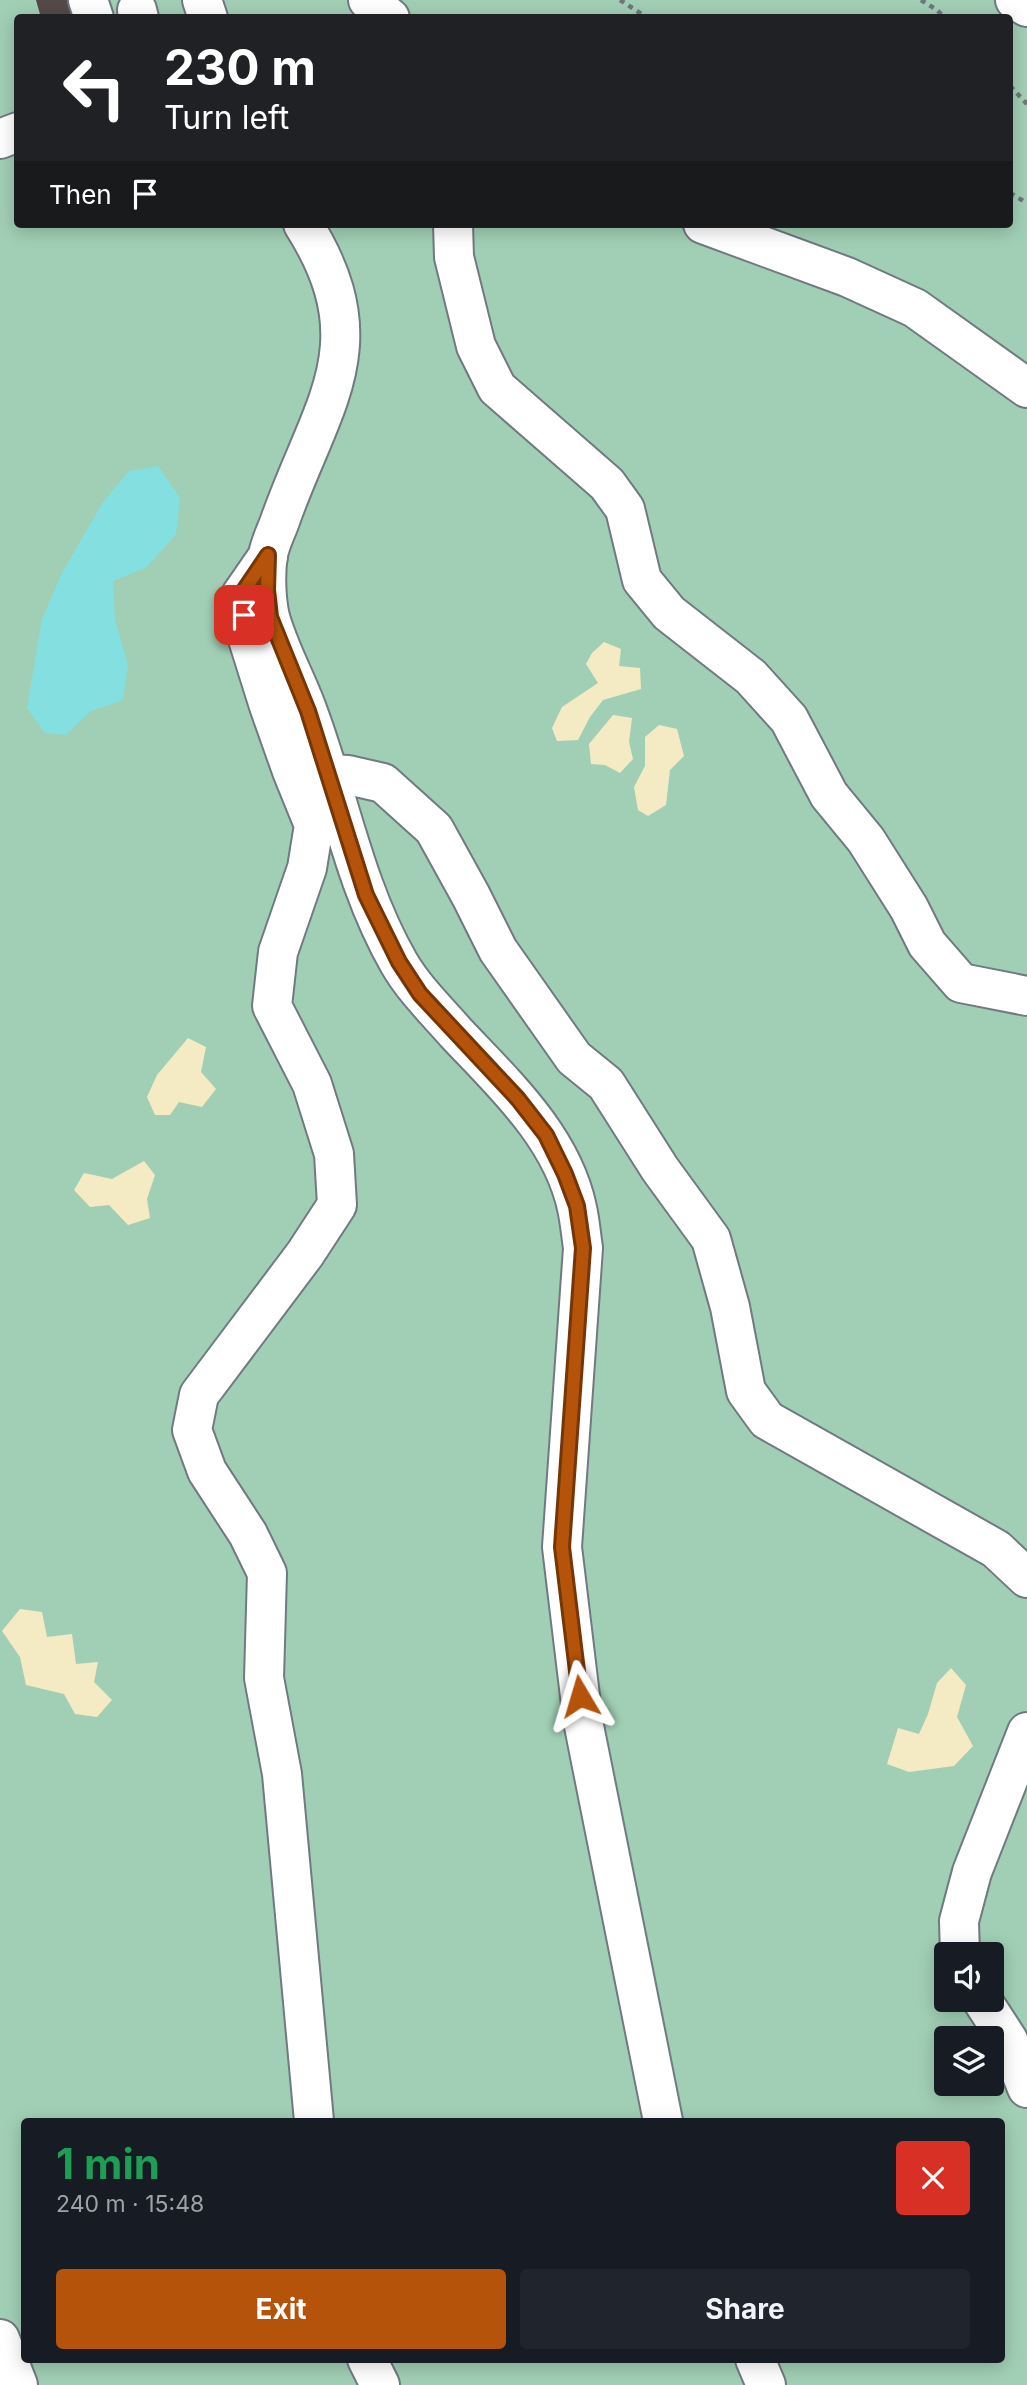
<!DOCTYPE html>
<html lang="en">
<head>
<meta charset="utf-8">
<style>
  :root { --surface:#171b24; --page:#20242c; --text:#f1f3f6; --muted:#9ea1a6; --accent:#b45309 }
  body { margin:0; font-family:Inter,sans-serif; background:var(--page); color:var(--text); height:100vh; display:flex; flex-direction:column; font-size:26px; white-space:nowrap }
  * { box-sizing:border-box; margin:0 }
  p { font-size:23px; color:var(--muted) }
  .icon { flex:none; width:38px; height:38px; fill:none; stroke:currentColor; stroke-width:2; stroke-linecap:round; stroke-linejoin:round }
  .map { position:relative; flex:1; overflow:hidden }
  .panel { position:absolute; left:21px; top:2118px; width:984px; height:245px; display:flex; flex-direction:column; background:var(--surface); border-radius:7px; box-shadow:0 4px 18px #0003 }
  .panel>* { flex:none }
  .guide { position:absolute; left:14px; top:14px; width:999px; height:214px; border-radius:7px; box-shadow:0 4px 18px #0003; background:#202124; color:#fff; overflow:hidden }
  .buttons { position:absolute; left:934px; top:1942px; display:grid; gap:14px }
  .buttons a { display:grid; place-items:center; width:70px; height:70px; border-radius:7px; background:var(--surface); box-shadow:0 4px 18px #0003; font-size:35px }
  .pin { position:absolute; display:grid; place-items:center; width:60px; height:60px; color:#fff; margin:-30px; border-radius:14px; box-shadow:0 4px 10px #0006 }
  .me { position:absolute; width:77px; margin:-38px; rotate:353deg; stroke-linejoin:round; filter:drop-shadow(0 0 5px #0008) }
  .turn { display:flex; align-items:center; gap:24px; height:147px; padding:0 35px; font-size:32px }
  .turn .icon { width:91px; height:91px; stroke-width:2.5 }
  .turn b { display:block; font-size:49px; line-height:60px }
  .then { display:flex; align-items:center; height:66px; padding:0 35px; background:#0003; gap:14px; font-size:26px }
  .round { display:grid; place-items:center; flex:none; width:74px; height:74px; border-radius:7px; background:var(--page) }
  .head { display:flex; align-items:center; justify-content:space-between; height:119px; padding:0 35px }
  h1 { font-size:42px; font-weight:700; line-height:52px; color:#1e9e55 }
  .action { display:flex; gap:14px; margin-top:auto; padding:14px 35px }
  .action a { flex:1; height:80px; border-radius:7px; background:var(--accent); color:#fff; font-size:28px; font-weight:700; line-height:80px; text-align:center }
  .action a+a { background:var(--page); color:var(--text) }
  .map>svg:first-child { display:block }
</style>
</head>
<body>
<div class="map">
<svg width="1027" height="2385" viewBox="0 0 1027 2385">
  <rect width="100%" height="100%" fill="#edf5fe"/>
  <path fill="#a1cfb5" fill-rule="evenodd" d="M0 0H1027V2385H0ZM18 18H1010V224H18ZM947 1955H992V2000H947ZM947 2039H992V2084H947ZM24 2121H1001V2359H24Z"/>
  <g fill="#f4ebc5">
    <polygon points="604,642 621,649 619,666 640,668 641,689 603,700 590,717 578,740 557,741 552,728 562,707 598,683 586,664 592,653"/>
    <polygon points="613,715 632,718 629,742 633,759 620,773 605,765 591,764 589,744"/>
    <polygon points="659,725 677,729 684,756 670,770 666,805 648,816 638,810 634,787 645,766 645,737"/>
    <polygon points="188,1038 206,1047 201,1072 216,1089 202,1107 179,1102 170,1115 155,1115 147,1097 157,1075"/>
    <polygon points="144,1161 155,1175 147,1199 150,1218 128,1225 109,1205 90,1207 74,1190 84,1173 112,1179"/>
    <polygon points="20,1609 42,1612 47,1637 72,1634 76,1664 98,1662 94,1682 112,1700 97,1717 75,1714 64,1694 26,1685 20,1657 2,1631"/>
    <polygon points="951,1668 966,1685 957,1717 973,1746 954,1766 909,1772 887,1764 898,1728 919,1734 928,1714 937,1683"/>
  </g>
  <polygon fill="#84dfe0" points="158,466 180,498 176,534 147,567 113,581 115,620 128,665 123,700 91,711 66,735 45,733 27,708 42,619 62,573 103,502 129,471"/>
  <polygon fill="#554a49" points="36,0 73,0 78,18 41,18"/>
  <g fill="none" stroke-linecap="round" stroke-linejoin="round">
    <g stroke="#717981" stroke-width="42">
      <g id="minor">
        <polyline points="88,0 94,18"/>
        <polyline points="202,0 208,18"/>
        <polyline points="368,0 390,18"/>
        <polyline points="1015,0 1027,7"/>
        <polyline points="137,10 139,18"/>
        <polyline points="0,139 18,132"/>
        <path d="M303 224C379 344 322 403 281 518 277 530 270 543 268 555 265 573 266 600 270 617 279 650 297 681 308 712 339 795 354 885 399 963 414 989 436 1010 456 1033 504 1084 562 1137 577 1208 580 1221 581 1235 583 1248L562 1547 583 1721 663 2121"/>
        <polyline points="453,224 454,257 476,346 497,388 607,484 625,509 642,580 669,613 751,677 789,719 829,795 866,840 909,908 927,944 961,983 1027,996"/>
        <polyline points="703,224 847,277 915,308 1027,388"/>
        <polyline points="268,556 241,595 247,636 269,706 292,771 314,825 307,868 278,952 272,1006 312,1084 334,1154 337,1205 305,1254 199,1395 192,1430 207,1471 248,1534 267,1573 264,1678 282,1774 314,2121"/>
        <polyline points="328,774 348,775 383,783 434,829 471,896 498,950 574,1058 606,1084 660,1169 711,1239 730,1307 746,1391 767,1420 996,1549 1027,1578"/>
        <polyline points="960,1955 959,1921 972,1872 1027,1732"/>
        <polyline points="982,2000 1008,2040 1027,2088"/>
        <polyline points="0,2339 18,2385"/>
        <polyline points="367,2359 380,2385"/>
        <polyline points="755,2359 766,2385"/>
      </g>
    </g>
    <g stroke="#71767b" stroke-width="4.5" stroke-dasharray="5 5" stroke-linecap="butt">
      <polyline points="620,0 648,18"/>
      <polyline points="921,0 937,10 945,18"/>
      <polyline points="1010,86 1027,104"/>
      <polyline points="1010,193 1027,203"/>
    </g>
    <use href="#minor" stroke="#fff" stroke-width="38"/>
  </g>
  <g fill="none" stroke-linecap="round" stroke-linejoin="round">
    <g stroke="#753606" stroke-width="18">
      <polyline id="route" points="244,615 241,595 268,555 267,590 270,617 308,711 366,895 399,962 420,994 518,1099 546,1135 565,1174 577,1206 583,1248 562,1547 580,1696"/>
    </g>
    <use href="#route" stroke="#b45309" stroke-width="12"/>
  </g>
</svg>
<div class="buttons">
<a><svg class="icon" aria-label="sound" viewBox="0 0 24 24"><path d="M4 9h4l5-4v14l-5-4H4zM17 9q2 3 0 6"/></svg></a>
<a><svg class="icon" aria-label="layers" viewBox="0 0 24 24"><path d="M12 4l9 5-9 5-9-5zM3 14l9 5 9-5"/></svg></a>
</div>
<div class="pin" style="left:244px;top:615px;background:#d93025"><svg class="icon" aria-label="arrive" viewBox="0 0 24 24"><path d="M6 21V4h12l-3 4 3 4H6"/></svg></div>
<svg class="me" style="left:580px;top:1696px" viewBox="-20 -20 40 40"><path d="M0-17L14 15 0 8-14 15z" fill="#b45309" stroke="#fff" stroke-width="4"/></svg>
<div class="guide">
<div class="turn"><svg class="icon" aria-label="left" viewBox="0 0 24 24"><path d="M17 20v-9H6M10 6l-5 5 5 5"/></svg><div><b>230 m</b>Turn left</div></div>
<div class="then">Then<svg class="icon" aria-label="arrive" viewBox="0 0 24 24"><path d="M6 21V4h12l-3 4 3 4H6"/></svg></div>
</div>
<section class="panel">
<div class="head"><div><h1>1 min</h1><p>240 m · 15:48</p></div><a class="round" style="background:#d93025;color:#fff"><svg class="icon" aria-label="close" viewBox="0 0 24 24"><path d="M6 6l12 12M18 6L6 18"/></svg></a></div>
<div class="action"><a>Exit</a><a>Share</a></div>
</section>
</div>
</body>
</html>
